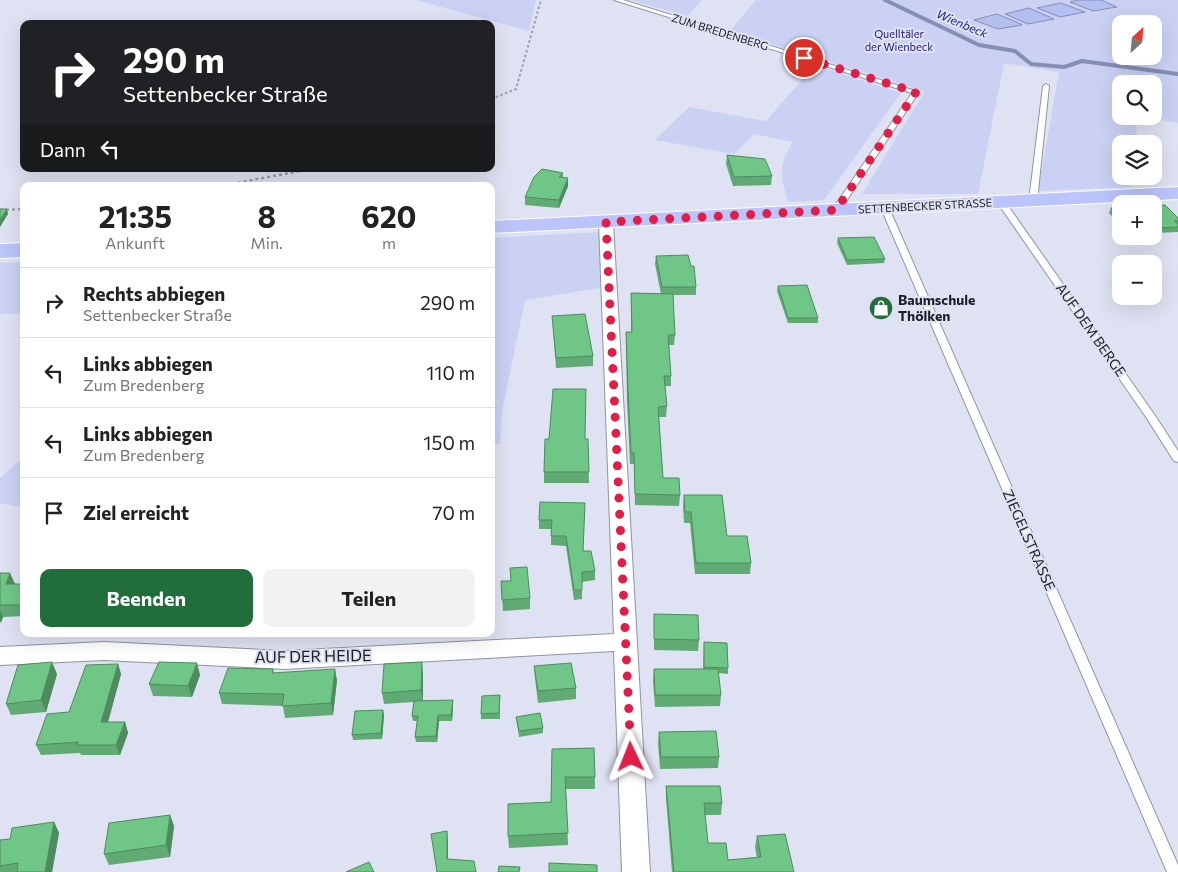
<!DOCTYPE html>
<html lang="de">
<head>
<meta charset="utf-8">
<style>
  :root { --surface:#fff; --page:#f2f2f2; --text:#222; --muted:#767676; --line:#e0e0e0; --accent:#216d3b }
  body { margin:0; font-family:Commissioner,sans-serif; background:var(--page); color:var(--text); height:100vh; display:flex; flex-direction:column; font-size:19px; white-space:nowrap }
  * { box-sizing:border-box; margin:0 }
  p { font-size:16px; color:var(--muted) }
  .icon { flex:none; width:28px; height:28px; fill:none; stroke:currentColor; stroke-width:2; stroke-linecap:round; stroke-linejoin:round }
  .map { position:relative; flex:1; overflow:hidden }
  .panel { position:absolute; left:20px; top:182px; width:475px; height:455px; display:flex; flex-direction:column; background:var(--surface); border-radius:10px; box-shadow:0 5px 20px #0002 }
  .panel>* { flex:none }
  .guide { position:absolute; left:20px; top:20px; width:475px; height:152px; border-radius:10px; box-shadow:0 5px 20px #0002; background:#202124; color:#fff; overflow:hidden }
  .needle { width:32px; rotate:26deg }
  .fabs { position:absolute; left:1112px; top:15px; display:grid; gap:10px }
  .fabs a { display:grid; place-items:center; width:50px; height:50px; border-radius:10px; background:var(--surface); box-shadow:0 5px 20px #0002; font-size:25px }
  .pin { position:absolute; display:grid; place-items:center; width:42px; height:42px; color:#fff; margin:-21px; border:2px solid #fff; border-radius:50%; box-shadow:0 1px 5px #0007 }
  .me { position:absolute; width:55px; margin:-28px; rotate:358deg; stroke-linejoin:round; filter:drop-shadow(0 0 4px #0008) }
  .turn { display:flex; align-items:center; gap:18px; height:105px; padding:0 20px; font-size:22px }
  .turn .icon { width:65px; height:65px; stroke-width:2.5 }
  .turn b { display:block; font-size:35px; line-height:42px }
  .then { display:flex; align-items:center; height:48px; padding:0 20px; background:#0003; gap:10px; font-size:19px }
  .eta { display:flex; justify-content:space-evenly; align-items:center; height:85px; text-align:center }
  .eta b { font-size:30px; font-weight:700; line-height:35px }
  .primary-button { display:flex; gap:10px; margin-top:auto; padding:10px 20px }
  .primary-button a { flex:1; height:58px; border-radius:10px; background:var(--accent); color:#fff; font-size:20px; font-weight:700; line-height:58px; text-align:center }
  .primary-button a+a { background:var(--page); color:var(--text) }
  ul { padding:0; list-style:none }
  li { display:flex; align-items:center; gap:15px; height:70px; padding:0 20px; border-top:1px solid var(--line) }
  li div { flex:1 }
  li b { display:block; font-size:19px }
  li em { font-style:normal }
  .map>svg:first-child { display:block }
</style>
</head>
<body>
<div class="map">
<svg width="1178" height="872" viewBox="0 0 1178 872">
  <rect width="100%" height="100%" fill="#dee2f2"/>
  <g fill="#cad1f3" fill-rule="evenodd">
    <polygon points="416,0 536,0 529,31"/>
    <polygon points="631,0 702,0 687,16"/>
    <path d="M756 0H1178V123L1136 116 1137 144H1121V176H1138V181L1129 182 1131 187 1038 191 1059 72 1004 63 978 194H862L924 93 921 90 730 31ZM1121 24H1154V56H1121ZM1121 84H1154V116H1121Z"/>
    <path d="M815 65 901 93 824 200 788 202C780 173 778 167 793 142L754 134 734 154 655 140 689 107 766 121Z"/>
    <polygon points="602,232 600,288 525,300 502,411 500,444 491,445 491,238"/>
    <polygon points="24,262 24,314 0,314 0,263"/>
    <polygon points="24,457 24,508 0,503 0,478"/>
  </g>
  <g fill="#b3bef1" stroke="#868eb3">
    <polygon points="1078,0 1101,0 1117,7 1093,11 1070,2"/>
    <polygon points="1061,3 1085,12 1060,17 1037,8"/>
    <polygon points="1029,8 1054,19 1028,24 1005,14"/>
    <polygon points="997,14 1021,24 1022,25 998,29 974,20"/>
  </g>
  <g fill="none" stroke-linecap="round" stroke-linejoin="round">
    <polyline stroke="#868eb3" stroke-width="4" points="885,0 979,45 1015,51 1031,64 1064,67 1082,61 1178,74"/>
    <g stroke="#9093a2" stroke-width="2">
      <g id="lane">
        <polygon points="614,0 623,0 919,92 839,212 833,212 832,210 912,93"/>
        <polygon points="1046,84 1049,86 1037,201 1033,203 1029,201 1043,86"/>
        <polygon points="998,200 1004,200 1156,417 1178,451 1178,462 1174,461 1146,417 997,202"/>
        <polygon points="882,206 888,206 889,208 1178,865 1178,872 1167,872 881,208"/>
      </g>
    </g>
    <g stroke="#9093a2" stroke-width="2">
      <polygon id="street" points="606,218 613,222 650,872 622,872 614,651 284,669 104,660 0,665 0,647 104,642 284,651 614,634 599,222"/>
    </g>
    <g stroke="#fff" stroke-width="2">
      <g id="primary">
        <polygon points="1178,187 1178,199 491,233 491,221"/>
        <polygon points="24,243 24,257 0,258 0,244"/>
      </g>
    </g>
    <polyline stroke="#9a9ca9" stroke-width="2" stroke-dasharray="2.5 2.5" stroke-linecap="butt" points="491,99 516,89 541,0"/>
    <g stroke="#9a9ca9" stroke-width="2.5" stroke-dasharray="3 3" stroke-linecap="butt">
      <polyline points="220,186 311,169"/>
      <polyline points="0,210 24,209"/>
    </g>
    <use href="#lane" fill="#fff" fill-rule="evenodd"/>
    <use href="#street" fill="#fff" fill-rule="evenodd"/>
    <use href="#primary" fill="#bcc5fb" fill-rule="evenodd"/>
  </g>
  <g fill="#60aa74">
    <polygon points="727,155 772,176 771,185 733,186 726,164"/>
    <polygon points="563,173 563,178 568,178 568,186 559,208 525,205 525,197"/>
    <polygon points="1154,205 1178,218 1178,232 1154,233"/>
    <polygon points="1121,207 1121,225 1109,213 1111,208"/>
    <polygon points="838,238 885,259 884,263 847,265 837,243"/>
    <polygon points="656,256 696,287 696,295 673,295 675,335 674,345 669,345 671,376 671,386 665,386 667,406 666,417 659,417 663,478 680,495 679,506 635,505 634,464 630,464 627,401 626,342 626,332 631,332 631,293 661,294 655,264"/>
    <polygon points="778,286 818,318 818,323 788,323 777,291"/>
    <polygon points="552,316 593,356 593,366 556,368"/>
    <polygon points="588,439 589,483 544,483 544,472"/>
    <polygon points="684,495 727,536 751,563 750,574 695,574 690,523 684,523 683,506"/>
    <polygon points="585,503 583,551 595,571 595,580 582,582 582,599 574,600 566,546 551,545 551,529 539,529 539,520"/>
    <polygon points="0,573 15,584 14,584 24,584 24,616 3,617 0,623"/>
    <polygon points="501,581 511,581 530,598 530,609 503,611"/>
    <polygon points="654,614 699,640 698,651 654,650"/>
    <polygon points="704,642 728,668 728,674 718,673 721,695 720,706 655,707 653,681 654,669 703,669"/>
    <polygon points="118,664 121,674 108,722 125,722 128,733 120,755 81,755 80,753 41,755 36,745"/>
    <polygon points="534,666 576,688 576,699 538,703 535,678"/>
    <polygon points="273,669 274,673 337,680 333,715 285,718 283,706 222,704 219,693"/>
    <polygon points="57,674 46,712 11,715 6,704"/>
    <polygon points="423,674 423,701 453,700 453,706 452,721 439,721 437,742 416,742 415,737 417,721 413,721 412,716 414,702 384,704 382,693"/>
    <polygon points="200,675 192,697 153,696 149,684"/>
    <polygon points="500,695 500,719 481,719 481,714"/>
    <polygon points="383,710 384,716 382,739 353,740 352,735"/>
    <polygon points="516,717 543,728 543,733 519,737"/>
    <polygon points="659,732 719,757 718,768 660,769 658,743"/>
    <polygon points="594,748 595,789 566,789 568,845 509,848 508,836 551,802 552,749"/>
    <polygon points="666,786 722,803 721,815 705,815 708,843 728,860 757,858 755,847 757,836 794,872 672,872 666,798"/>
    <polygon points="170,815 174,826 170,857 109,865 104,854"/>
    <polygon points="54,822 59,833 52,872 0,872 0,840 10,839"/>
  </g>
  <g fill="#4e8b5e">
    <polygon points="568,178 568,186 559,208 559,200"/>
    <polygon points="7,209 8,214 0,227 0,220"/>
    <polygon points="10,573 15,584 10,595 6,584"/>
    <polygon points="0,610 3,617 1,623 0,621"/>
    <polygon points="52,662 57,674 46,712 41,700"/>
    <polygon points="422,662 423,674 423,702 421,690"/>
    <polygon points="197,663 200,675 192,697 188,686"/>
    <polygon points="118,664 121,674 105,733 101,722"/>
    <polygon points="335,669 337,680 333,715 331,703"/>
    <polygon points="453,700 453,706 452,721 451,715"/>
    <polygon points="383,710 384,716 382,739 381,733"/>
    <polygon points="438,715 439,721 437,742 436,736"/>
    <polygon points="125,722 128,733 120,755 116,745"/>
    <polygon points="170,815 174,826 170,857 166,845"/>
    <polygon points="54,822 59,833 52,872 45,872"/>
    <polygon points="447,831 448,841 448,870 447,859"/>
  </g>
  <g fill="#70c687" stroke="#4e8b5e">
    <polygon points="727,155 765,159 772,176 734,177"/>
    <polygon points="542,169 563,173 559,177 568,178 559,200 525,197 534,177"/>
    <polygon points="1154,205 1165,205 1178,218 1178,221 1174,221 1178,224 1178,227 1154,228"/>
    <polygon points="1121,207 1121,219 1111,208"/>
    <polygon points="0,209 7,209 0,220"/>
    <polygon points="874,237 885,259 847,260 838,238"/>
    <polygon points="688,255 691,266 694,266 696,287 662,287 656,256"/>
    <polygon points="807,285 818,318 788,318 778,286"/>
    <polygon points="631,293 673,294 675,335 668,335 671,376 664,376 667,406 658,407 663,478 679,478 680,495 635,494 634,453 631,453 628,391 626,332 632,332"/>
    <polygon points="585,314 593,356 556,358 552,316"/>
    <polygon points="553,389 586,389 585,439 588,439 589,472 544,472 545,439 549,439"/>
    <polygon points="684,495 722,495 727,536 747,536 751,563 696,563 691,512 685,512"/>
    <polygon points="540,502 585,503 583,551 591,551 595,571 582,572 582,590 574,590 566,536 551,536 552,520 539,520"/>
    <polygon points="527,567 530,598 502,600 501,581 511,581 510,568"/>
    <polygon points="0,573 10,573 6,584 24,584 24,605 0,605"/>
    <polygon points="654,614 698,615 699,640 654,639"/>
    <polygon points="704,642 727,643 728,668 704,667"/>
    <polygon points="52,662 41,700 6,704 18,665"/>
    <polygon points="159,662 197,663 188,686 149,684"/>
    <polygon points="422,662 421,690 382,693 384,664"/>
    <polygon points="571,663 576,688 538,691 534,666"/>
    <polygon points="118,664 101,722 125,722 116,745 77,745 78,742 36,745 47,714 69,712 86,665"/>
    <polygon points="228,668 273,669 272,673 335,669 331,703 282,706 284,694 219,693"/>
    <polygon points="654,669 718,669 721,695 655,695"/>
    <polygon points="500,695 499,713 481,714 482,696"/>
    <polygon points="453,700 451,715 438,715 436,736 415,737 418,716 412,716 414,701"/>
    <polygon points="383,710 381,733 352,735 355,711"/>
    <polygon points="540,713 543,728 519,731 516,717"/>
    <polygon points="716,731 719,757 661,757 659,732"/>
    <polygon points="594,748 595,777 565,777 568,833 508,836 508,804 551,802 552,749"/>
    <polygon points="666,786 720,786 722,803 704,803 708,843 726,843 728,860 761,857 757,836 785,834 794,872 674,872"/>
    <polygon points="170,815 166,845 104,854 109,823"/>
    <polygon points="54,822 45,872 17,872 18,863 0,866 0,840 10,839 12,828"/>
    <polygon points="447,831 447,859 474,861 476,872 437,872 431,834"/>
    <polygon points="369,862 374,872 346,872"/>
    <polygon points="549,863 597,865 597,872 549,872"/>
    <polygon points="499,866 520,867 519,872 498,872"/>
  </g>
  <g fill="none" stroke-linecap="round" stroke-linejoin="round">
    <polyline stroke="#e11d48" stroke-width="9" stroke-dasharray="0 16.2" points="631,757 606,222 836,210 916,92 804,58"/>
  </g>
  <defs>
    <g id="shop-disc" transform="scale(1.25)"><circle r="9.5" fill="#216d3b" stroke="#dee2f2"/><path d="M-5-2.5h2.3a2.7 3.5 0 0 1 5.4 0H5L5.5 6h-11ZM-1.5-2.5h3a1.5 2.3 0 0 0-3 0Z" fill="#fff"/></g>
  </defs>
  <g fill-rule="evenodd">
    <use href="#shop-disc" x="881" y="308"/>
  </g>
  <g text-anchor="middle" stroke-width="4" stroke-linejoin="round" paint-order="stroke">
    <g font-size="11" fill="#1d1e23" stroke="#dee2f2">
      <text transform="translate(720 32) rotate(17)" y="4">ZUM BREDENBERG</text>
      <text transform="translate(925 206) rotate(-3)" y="4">SETTENBECKER STRASSE</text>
    </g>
    <g font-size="11" fill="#1f1677" stroke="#dee2f2">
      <text x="899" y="38">Quelltäler<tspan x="899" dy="13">der Wienbeck</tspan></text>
    </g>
    <g font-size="12" font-style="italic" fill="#221d7d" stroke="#dee2f2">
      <text transform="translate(962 24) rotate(23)" y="4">Wienbeck</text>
    </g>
    <g font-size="14" font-weight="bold" fill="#1d1e23" stroke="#dee2f2" text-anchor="start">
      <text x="898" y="305">Baumschule<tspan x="898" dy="16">Thölken</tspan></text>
    </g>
    <g font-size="14" fill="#1d1e23" stroke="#dee2f2">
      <text transform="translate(1091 330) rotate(55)" y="5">AUF DEM BERGE</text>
      <text transform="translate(1029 540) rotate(66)" y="5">ZIEGELSTRASSE</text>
    </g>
    <g font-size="16" fill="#1d1e23" stroke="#dee2f2">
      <text transform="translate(313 656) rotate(-1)" y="6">AUF DER HEIDE</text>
    </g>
  </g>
</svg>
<div class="fabs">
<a><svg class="needle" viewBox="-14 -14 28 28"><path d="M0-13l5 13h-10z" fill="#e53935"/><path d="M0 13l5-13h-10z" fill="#767676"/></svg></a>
<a><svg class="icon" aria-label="search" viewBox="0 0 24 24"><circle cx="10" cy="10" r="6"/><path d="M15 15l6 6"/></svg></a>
<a><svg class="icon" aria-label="layers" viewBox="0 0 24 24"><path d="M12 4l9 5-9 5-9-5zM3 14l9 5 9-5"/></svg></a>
<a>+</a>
<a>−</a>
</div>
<div class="pin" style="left:804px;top:58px;background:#d93025"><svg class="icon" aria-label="arrive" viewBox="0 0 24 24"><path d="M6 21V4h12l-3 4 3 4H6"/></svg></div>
<svg class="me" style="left:631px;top:757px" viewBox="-20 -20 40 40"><path d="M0-17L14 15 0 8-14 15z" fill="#e11d48" stroke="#fff" stroke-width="4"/></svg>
<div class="guide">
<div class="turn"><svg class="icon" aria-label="right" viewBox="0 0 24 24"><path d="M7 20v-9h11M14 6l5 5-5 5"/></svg><div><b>290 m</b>Settenbecker Straße</div></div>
<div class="then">Dann<svg class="icon" aria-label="left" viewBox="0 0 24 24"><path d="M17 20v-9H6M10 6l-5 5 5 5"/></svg></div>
</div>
<section class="panel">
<div class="eta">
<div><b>21:35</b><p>Ankunft</p></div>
<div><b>8</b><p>Min.</p></div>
<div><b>620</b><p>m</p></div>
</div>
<ul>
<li><svg class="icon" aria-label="right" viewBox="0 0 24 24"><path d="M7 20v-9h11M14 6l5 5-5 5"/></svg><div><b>Rechts abbiegen</b><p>Settenbecker Straße</p></div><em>290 m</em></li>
<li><svg class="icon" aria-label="left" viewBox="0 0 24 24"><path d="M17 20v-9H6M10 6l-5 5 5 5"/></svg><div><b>Links abbiegen</b><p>Zum Bredenberg</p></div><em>110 m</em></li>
<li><svg class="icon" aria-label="left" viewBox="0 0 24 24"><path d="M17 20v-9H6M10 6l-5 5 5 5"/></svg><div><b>Links abbiegen</b><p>Zum Bredenberg</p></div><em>150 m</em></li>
<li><svg class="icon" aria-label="arrive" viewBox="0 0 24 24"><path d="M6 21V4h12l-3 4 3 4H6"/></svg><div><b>Ziel erreicht</b></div><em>70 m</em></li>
</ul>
<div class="primary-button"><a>Beenden</a><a>Teilen</a></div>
</section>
</div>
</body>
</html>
